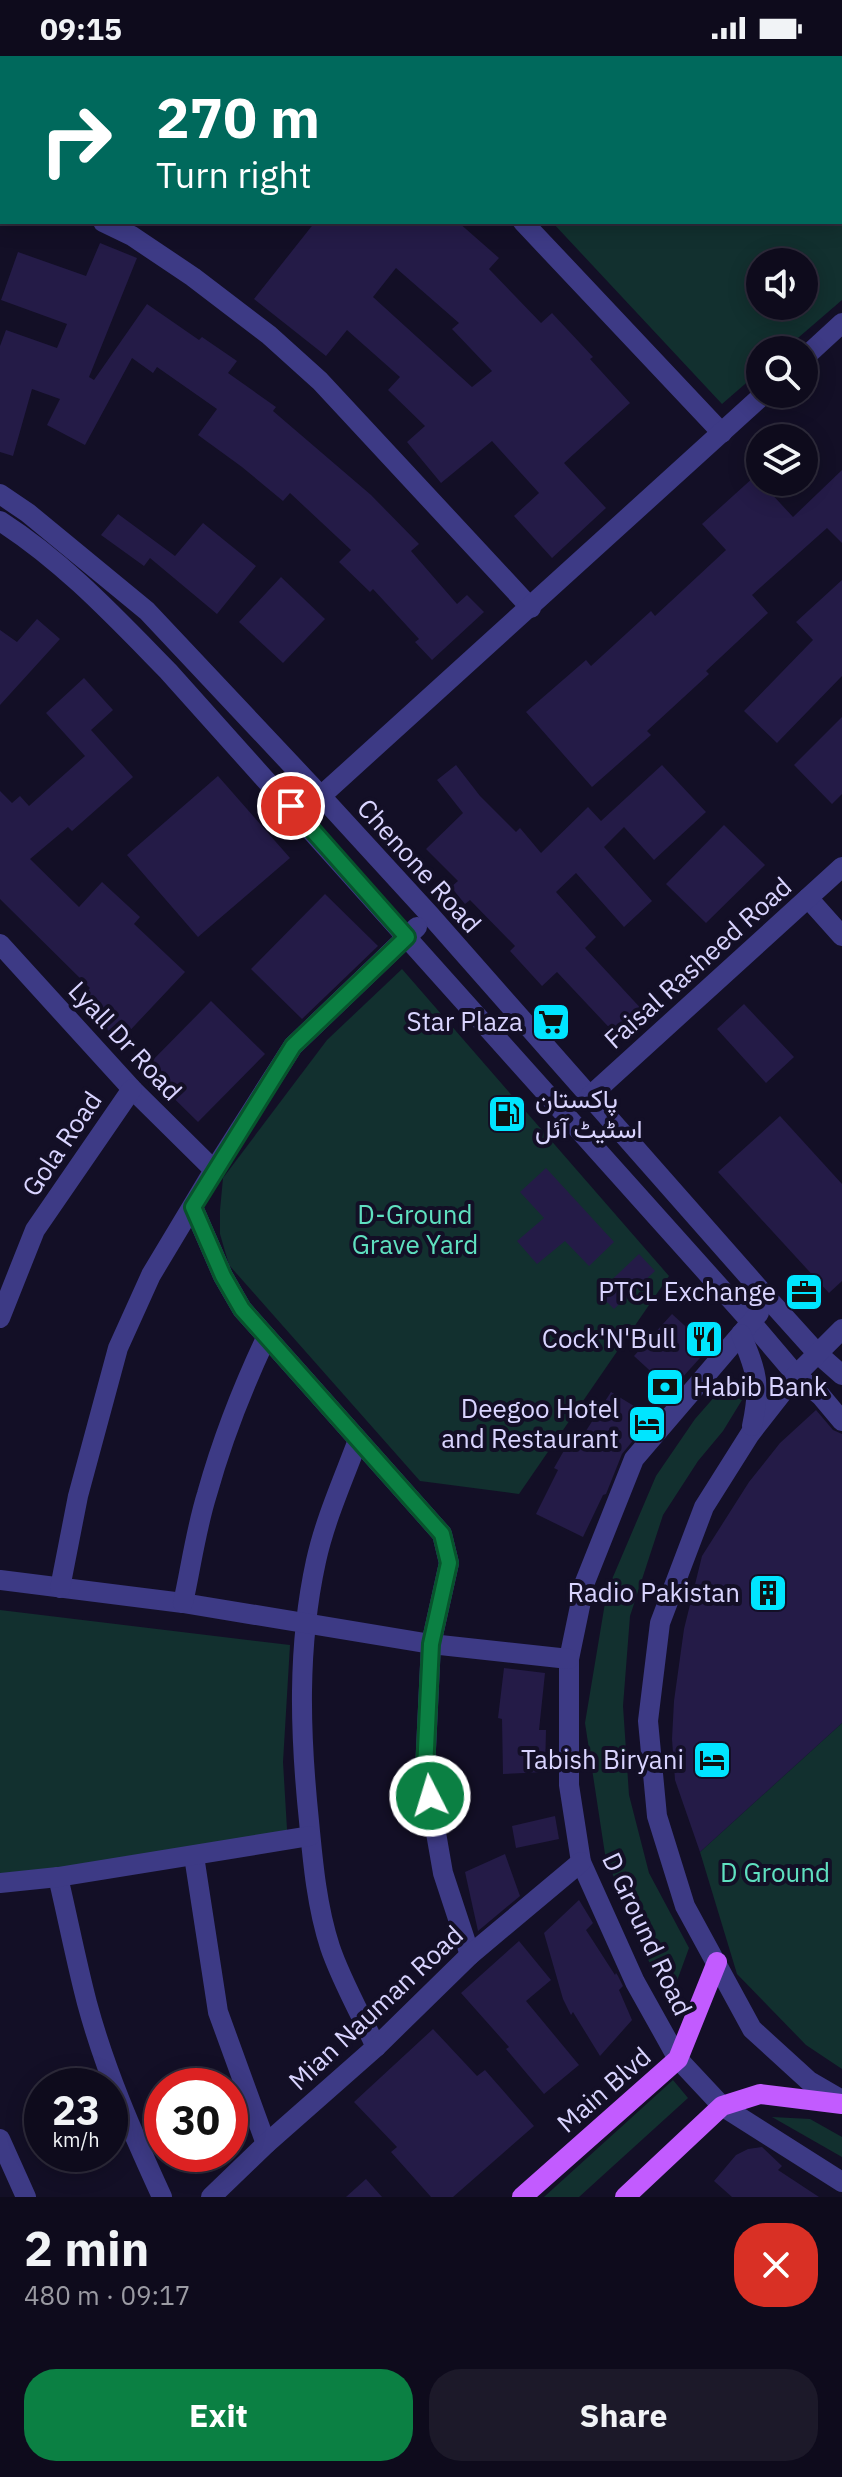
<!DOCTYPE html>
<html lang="en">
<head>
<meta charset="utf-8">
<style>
  :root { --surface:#0e0b1c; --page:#1c1929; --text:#f1f3f6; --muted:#9b9ba3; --line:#2e2b3b; --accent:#0b8043 }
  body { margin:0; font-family:"IBM Plex Sans",Vazirmatn,sans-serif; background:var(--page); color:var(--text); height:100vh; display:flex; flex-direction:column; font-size:30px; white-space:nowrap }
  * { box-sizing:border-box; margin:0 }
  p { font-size:26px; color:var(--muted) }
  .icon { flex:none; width:44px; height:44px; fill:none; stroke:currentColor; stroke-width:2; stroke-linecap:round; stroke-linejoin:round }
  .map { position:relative; height:2141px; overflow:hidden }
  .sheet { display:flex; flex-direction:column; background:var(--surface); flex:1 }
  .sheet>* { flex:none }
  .banner { position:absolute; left:0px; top:0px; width:842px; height:168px; box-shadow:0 4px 20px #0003,0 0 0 2px var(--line); background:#00695c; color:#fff; overflow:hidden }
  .fabs { position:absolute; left:746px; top:192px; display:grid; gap:16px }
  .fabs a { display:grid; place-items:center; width:72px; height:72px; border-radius:50%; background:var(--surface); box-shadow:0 4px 20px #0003,0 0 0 2px var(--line); font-size:40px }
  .speed { position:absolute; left:24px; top:2012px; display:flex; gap:16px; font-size:40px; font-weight:700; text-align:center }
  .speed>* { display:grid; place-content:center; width:104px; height:104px; border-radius:50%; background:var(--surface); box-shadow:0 4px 20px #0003,0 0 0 2px var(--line); line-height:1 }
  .speed small { font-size:20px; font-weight:400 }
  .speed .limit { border:12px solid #d22; background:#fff; color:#111 }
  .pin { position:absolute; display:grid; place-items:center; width:68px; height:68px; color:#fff; margin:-34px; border:4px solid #fff; border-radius:50%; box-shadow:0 2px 8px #0007 }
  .me { position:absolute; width:88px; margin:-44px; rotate:355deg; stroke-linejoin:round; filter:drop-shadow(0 0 6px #0008) }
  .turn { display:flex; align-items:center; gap:28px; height:168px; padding:0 24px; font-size:36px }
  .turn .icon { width:104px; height:104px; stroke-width:2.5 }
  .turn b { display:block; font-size:56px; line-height:68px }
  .round { display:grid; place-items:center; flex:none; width:84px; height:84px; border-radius:32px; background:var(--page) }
  .summary { display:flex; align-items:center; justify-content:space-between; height:136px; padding:0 24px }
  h1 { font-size:48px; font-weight:700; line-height:60px }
  .cta { display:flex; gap:16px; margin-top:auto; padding:16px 24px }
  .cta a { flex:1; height:92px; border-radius:32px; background:var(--accent); color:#fff; font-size:32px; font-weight:700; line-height:92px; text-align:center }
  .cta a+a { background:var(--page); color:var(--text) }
  .status { display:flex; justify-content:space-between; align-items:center; height:56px; padding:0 40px; background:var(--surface); direction:ltr }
  .status svg { height:22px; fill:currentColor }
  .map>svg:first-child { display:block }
</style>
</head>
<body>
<div class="status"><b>09:15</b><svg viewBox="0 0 49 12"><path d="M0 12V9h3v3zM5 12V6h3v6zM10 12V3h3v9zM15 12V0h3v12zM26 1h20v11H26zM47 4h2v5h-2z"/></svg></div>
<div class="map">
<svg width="842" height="2141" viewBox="0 0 842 2141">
  <rect width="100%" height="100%" fill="#130f26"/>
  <g fill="#12302f" fill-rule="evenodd">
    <path d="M702 0H842V244L784 294H760V315L722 348 552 166H840V2H700ZM804 206V250H760V206Z"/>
    <polygon points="402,913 669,1220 519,1438 420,1425 229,1209 220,1178 220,1154 223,1122 327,984"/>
    <polygon points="731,1322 742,1344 723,1375 698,1405 663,1459 630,1560 623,1650 629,1739 649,1817 689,1892 670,1944 639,1887 605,1798 585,1667 607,1535 656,1420 695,1363"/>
    <polygon points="0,1554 290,1589 283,1706 288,1790 0,1825"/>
    <polygon points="842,1667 842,2013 806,1989 737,1918 700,1796"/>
    <polygon points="673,2024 688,2042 579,2141 544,2141"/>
    <polygon points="772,2061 810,2063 842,2081 842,2101"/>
  </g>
  <g fill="#241b47" fill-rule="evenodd">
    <path d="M315 166H458L499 202 489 213 541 267 552 257 593 301 590 303 630 347 564 407 606 452 552 502 514 460 539 437 492 385 441 427 407 386 425 370 388 334 400 321 347 274 326 300 254 243ZM396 212 459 267 452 273 492 315 472 331 373 241Z"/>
    <polygon points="100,187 137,202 89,321 94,324 147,248 199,284 202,281 237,305 228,317 276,351 273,355 371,439 419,488 411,495 457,548 467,539 484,556 432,604 415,586 419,583 373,533 370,536 339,506 351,494 290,437 283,445 242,411 198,379 217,353 157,311 153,317 132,302 85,389 47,369 60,343 32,333 13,400 0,396 0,290 6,274 57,292 67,268 1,244 18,196 86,220"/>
    <polygon points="842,414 842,487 827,472 752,539 768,557 706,615 709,618 647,675 651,679 592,731 526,656 586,604 591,610 651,555 655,560 726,494 702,468 755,420 793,461"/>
    <polygon points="118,458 175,500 203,467 256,510 217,558 150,502 144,510 101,479"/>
    <polygon points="281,521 325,563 283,607 239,566"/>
    <polygon points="842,524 842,620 777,687 744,655 813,584 796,566"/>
    <polygon points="37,563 60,583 0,649 0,574 17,586"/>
    <polygon points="84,622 113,654 91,674 133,721 72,775 68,771 30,803 79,851 102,826 140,861 134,868 185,916 120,985 77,946 90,932 0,843 0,735 12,747 20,740 29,750 85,700 46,657"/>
    <polygon points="842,661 842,738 832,748 794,709"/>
    <polygon points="456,709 480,740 516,776 520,772 541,797 588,751 601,765 662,709 706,756 654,804 624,771 604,791 652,845 624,871 576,817 556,836 596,881 585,892 646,958 619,982 557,916 542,930 510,895 515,890 470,844 465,848 451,831 458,825 426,793 463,757 437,724"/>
    <polygon points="218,720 290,802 198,881 127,799"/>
    <polygon points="724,769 765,809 706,867 666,828"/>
    <polygon points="325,838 378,890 302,963 251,913"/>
    <polygon points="211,945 265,998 198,1066 144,1013"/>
    <polygon points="744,948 794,1001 766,1027 717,973"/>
    <polygon points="780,1060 842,1128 842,1225 829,1237 718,1116"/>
    <polygon points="546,1112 614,1186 589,1210 565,1185 537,1208 517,1185 544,1162 520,1136"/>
    <polygon points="639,1198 655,1215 614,1253 598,1237"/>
    <polygon points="672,1258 709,1292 671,1334 634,1300"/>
    <polygon points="611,1336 652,1361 622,1398 606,1438 603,1439 583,1481 536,1458 558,1414 554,1412 574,1377 582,1381"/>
    <polygon points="816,1354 833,1374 842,1378 842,1667 700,1796 675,1724 672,1683 674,1645 684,1573 702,1500 749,1426 780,1387"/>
    <polygon points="504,1612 545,1617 539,1674 546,1674 545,1716 503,1718 502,1663 498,1662"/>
    <polygon points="555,1760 559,1783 516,1792 512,1770"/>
    <polygon points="505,1798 520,1840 478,1875 465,1816"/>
    <polygon points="579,1844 593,1867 586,1874 615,1919 616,1917 618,1920 623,1930 619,1934 632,1964 600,2000 573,1956 571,1959 563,1943 544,1877"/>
    <polygon points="519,1885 551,1924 526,1945 579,2009 544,2038 506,1993 509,1991 461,1937"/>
    <polygon points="433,1973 477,2020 485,2014 534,2070 453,2141 431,2141 391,2096 397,2091 354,2046"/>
    <polygon points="762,2091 782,2110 778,2114 819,2141 732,2141 714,2125 736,2099 748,2093"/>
    <polygon points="366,2123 382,2141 346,2141"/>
  </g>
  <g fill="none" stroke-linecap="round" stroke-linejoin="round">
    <g stroke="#3d3a85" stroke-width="20">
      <polyline points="21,0 23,2"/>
      <polyline points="318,0 322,2 324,0"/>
      <polyline points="675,2 677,0"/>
      <polyline points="0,67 2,62"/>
      <polyline points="0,130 2,131"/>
      <polyline points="103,166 132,180 193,221 269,279 320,325 531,552"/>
      <polyline points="523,166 722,377"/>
      <polyline points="804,302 842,267"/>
      <polyline points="0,438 28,457 147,555 321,740 430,859 771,1246 817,1297 842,1319"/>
      <path d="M0 465C64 506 115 561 168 615L751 1266 796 1319 821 1340 842 1365"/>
      <polyline points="321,740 764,338"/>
      <polyline points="808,842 842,880"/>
      <polyline points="0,888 132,1033 214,1114"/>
      <polyline points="589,1041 842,811"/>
      <polyline points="193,1151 223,1220 242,1253 442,1478 449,1507 431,1588 425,1714 443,1817 470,1899"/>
      <polyline points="759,1257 634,1403 585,1526 569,1603 569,1729 581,1806 635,1926 678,2003 722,2050 842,2126"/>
      <polyline points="0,1262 35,1174 132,1033"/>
      <polyline points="842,1273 796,1319 750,1378 704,1451 660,1567 648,1665 657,1760 685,1850 752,1973 809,2025 842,2044"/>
      <path d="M741 1278C757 1317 761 1328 752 1370"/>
      <path d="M358 1384C343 1424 325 1464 316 1505 297 1592 300 1678 309 1765 313 1808 317 1851 330 1891 341 1924 361 1959 376 1991"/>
      <polyline points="0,1524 183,1547 431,1588 569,1603"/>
      <polyline points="60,1532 78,1440 118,1292 151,1219 214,1114 293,990 417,871"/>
      <path d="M183 1547C191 1511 196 1473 207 1438 222 1384 242 1333 266 1282"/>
      <polyline points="194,1800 218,1956 266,2088"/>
      <path d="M58 1821C68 1863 76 1905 87 1947 105 2014 133 2078 162 2141"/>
      <polyline points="0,1827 58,1821 310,1780"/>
      <polyline points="0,2083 26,2141"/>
      <polyline points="211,2141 266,2088 376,1991 470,1899 581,1806"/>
    </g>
    <g stroke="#c25bff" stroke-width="20">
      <polyline points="522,2141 678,2003 717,1906"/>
      <polyline points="625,2141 722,2050 760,2038 842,2048"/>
    </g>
  </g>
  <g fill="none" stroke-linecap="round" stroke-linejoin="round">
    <g stroke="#07532c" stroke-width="20">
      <polyline id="route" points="291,750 407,881 293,990 193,1151 223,1220 242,1253 442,1478 449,1507 431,1588 425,1714 430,1740"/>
    </g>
    <use href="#route" stroke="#0b8043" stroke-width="14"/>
  </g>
  <defs>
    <g id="supermarket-square" transform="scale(2)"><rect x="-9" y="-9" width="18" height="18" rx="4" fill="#00e5ff" stroke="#130f26"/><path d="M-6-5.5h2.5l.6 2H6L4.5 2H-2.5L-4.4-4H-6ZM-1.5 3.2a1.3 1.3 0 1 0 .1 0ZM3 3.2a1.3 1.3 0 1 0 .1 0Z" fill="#111"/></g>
    <g id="fuel-square" transform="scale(2)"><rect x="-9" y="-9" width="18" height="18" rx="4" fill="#00e5ff" stroke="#130f26"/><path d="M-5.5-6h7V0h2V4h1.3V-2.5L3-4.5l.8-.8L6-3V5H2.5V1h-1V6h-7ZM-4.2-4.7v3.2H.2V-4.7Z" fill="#111"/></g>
    <g id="office-square" transform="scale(2)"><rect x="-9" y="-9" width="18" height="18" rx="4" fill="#00e5ff" stroke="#130f26"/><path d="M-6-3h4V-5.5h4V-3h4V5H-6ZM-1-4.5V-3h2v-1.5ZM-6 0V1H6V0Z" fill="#111"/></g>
    <g id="restaurant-square" transform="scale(2)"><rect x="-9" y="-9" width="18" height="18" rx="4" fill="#00e5ff" stroke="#130f26"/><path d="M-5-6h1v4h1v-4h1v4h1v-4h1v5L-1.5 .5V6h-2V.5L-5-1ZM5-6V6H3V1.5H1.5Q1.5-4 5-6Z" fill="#111"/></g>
    <g id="bank-square" transform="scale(2)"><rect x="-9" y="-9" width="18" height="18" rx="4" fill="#00e5ff" stroke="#130f26"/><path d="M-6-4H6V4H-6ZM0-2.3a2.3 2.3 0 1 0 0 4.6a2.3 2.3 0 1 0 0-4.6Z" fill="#111"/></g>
    <g id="hotel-square" transform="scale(2)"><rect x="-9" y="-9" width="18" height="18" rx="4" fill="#00e5ff" stroke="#130f26"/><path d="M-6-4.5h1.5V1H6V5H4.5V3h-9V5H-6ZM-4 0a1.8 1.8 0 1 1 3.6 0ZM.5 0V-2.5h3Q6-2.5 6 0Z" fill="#111"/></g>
    <g id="building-square" transform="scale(2)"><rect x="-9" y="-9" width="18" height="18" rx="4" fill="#00e5ff" stroke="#130f26"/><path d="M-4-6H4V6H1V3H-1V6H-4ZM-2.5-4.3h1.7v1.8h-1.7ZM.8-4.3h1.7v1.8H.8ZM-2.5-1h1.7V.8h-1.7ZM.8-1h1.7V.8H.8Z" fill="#111"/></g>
  </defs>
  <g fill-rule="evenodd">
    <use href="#supermarket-square" x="551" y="966"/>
    <use href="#fuel-square" x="507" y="1058"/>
    <use href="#office-square" x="804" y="1236"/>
    <use href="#restaurant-square" x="704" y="1283"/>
    <use href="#bank-square" x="665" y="1331"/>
    <use href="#hotel-square" x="647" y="1368"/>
    <use href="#building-square" x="768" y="1537"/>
    <use href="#hotel-square" x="712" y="1704"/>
  </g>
  <g text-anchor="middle" stroke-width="8" stroke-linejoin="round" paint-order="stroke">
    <g font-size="26" fill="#d9d4ff" stroke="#130f26">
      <text transform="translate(419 810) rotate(48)" y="9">Chenone Road</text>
      <text transform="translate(698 907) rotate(-42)" y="9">Faisal Rasheed Road</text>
      <text transform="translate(125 985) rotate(47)" y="9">Lyall Dr Road</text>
      <text transform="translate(62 1088) rotate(-56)" y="9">Gola Road</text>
      <text transform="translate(647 1878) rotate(65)" y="9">D Ground Road</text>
      <text transform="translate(376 1952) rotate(-43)" y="9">Mian Nauman Road</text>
      <text transform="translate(604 2034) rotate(-41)" y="9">Main Blvd</text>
    </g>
    <g font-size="26" fill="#d9d4ff" stroke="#130f26" text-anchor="end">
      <text x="523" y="975">Star Plaza</text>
      <text x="535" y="1052" text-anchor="start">پاکستان<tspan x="535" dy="30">اسٹیٹ آئل</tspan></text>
      <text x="776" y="1245">PTCL Exchange</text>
      <text x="676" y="1292">Cock'N'Bull</text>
      <text x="693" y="1340" text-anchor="start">Habib Bank</text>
      <text x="619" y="1362">Deegoo Hotel<tspan x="619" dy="30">and Restaurant</tspan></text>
      <text x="740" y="1546">Radio Pakistan</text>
      <text x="684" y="1713">Tabish Biryani</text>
    </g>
    <g font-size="26" fill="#5fe0c0" stroke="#130f26">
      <text x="415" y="1168">D-Ground<tspan x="415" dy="30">Grave Yard</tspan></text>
      <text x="775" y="1826">D Ground</text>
    </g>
  </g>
</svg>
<div class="fabs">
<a><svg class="icon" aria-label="sound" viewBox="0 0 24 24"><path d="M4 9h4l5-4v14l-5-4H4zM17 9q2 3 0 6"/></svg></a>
<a><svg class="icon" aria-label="search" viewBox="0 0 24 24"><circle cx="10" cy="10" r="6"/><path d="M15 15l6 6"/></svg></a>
<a><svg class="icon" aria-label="layers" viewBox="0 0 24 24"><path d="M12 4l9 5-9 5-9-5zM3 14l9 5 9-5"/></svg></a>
</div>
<div class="speed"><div>23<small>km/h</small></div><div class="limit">30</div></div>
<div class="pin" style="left:291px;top:750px;background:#d93025"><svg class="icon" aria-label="arrive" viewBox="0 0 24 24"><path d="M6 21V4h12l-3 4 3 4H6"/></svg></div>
<svg class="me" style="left:430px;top:1740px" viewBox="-20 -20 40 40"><circle r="17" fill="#0b8043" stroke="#fff" stroke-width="3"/><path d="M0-11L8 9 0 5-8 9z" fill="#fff"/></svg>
<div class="banner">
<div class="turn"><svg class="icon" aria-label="right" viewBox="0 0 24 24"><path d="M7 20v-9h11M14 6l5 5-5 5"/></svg><div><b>270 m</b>Turn right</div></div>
</div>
</div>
<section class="sheet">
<div class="summary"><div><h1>2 min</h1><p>480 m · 09:17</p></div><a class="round" style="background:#d93025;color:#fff"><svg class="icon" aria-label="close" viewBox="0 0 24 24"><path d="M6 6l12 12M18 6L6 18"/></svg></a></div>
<div class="cta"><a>Exit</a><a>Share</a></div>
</section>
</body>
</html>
